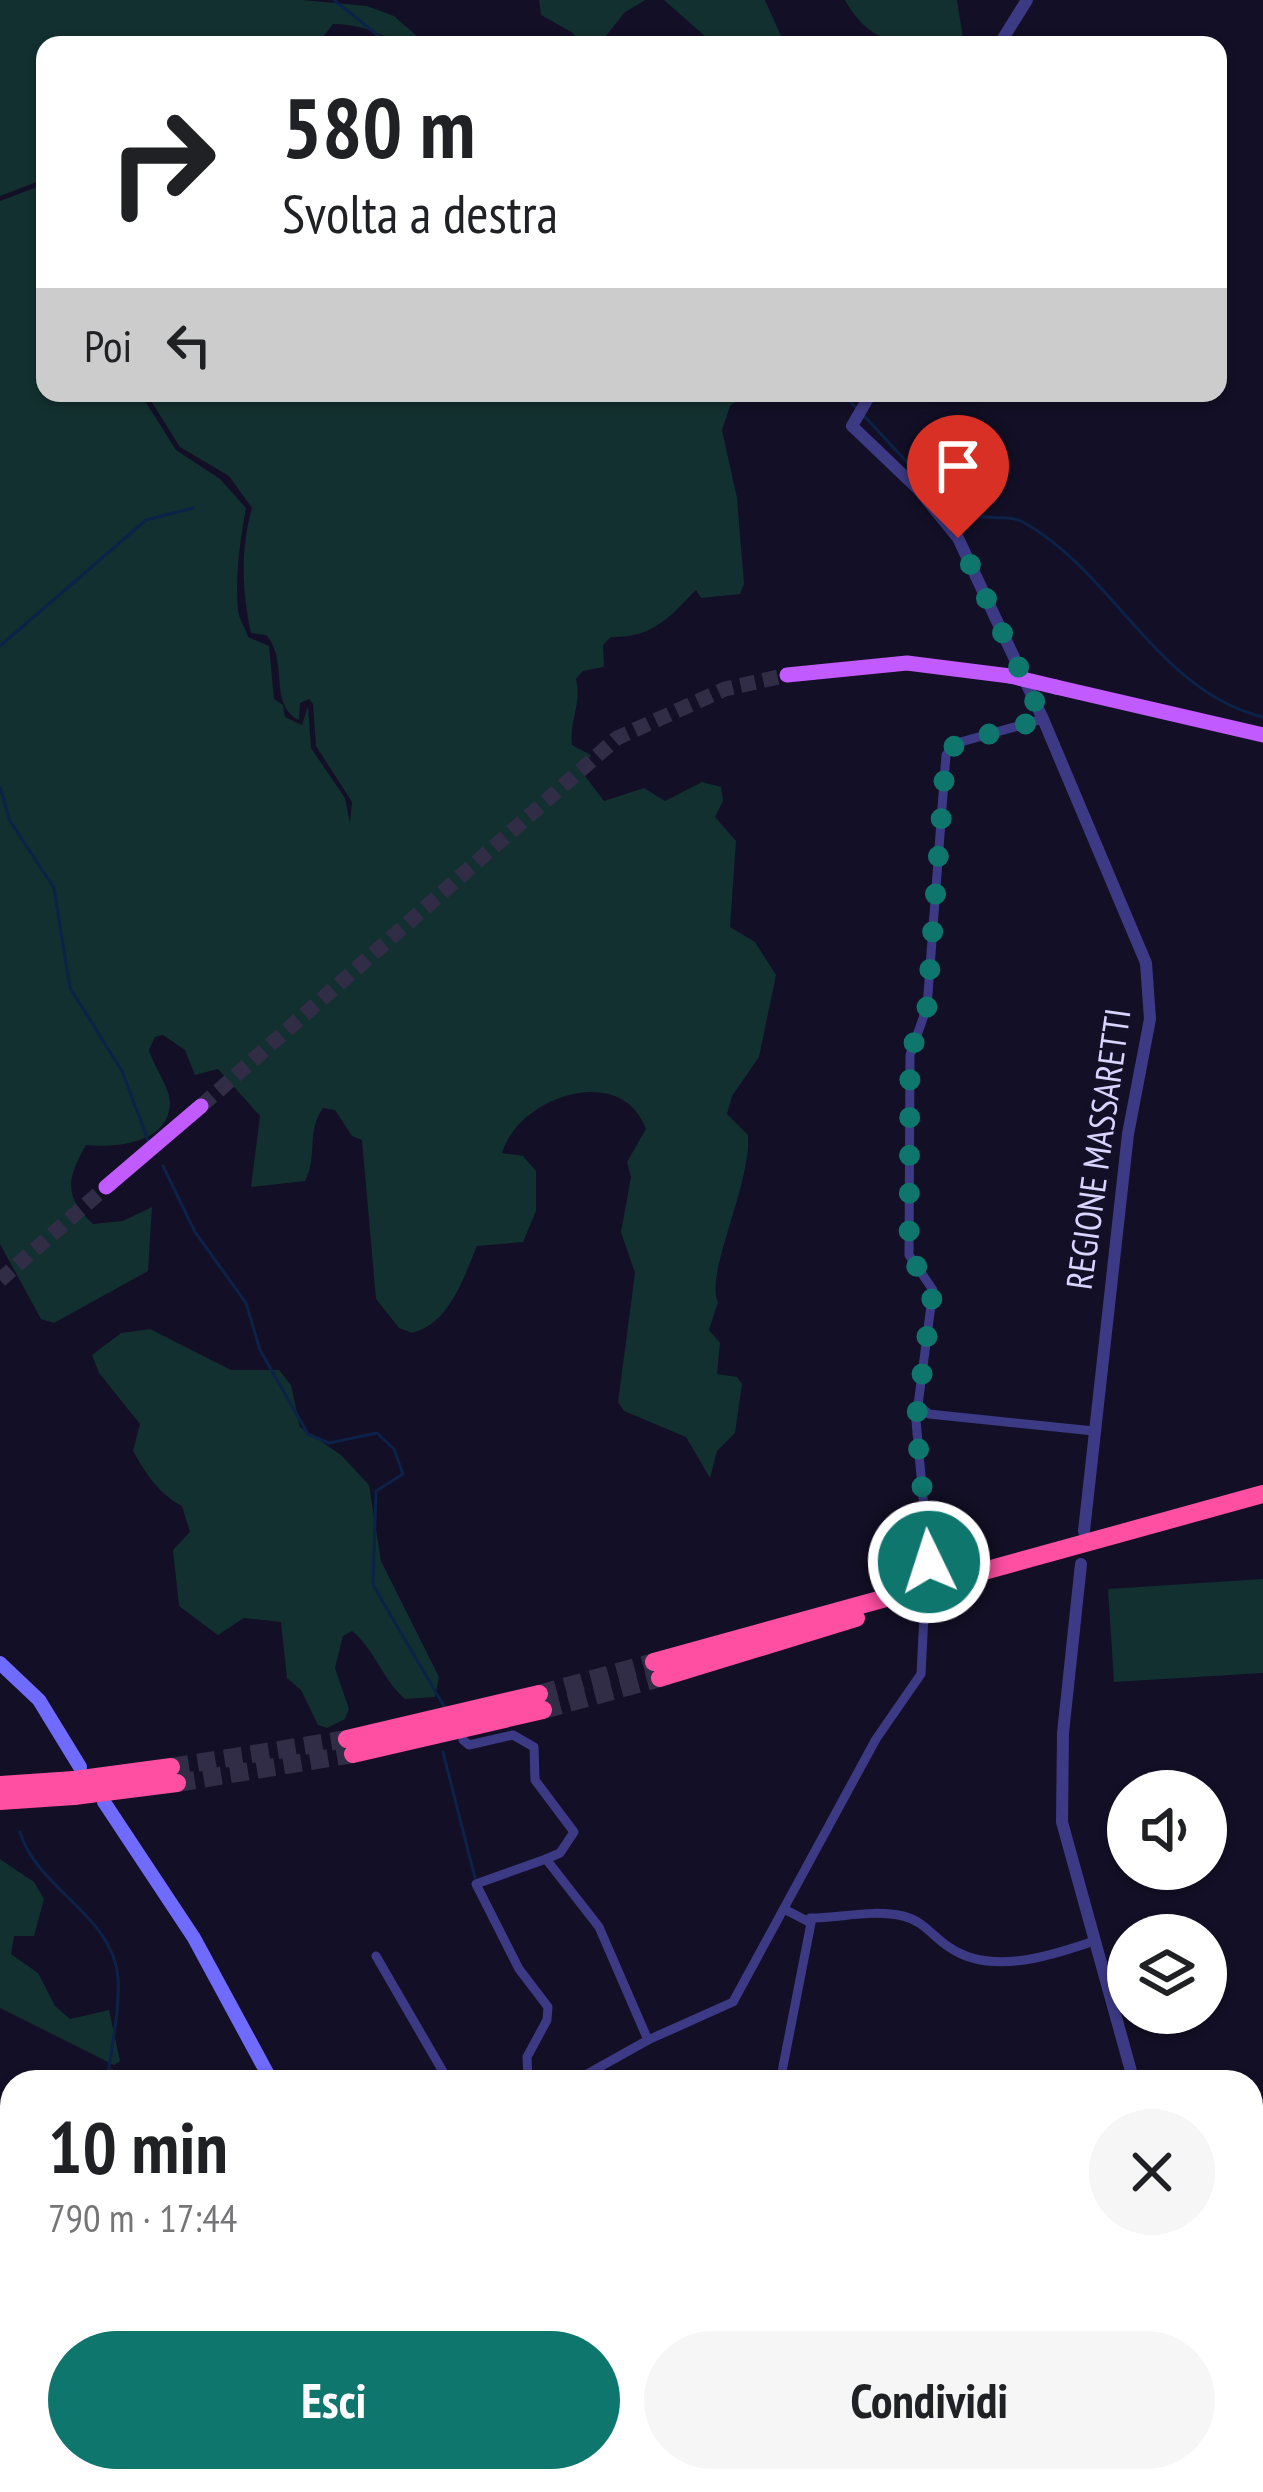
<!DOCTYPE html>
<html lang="it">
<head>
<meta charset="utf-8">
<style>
  :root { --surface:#fff; --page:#f6f6f6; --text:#202124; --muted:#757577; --accent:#0f766e }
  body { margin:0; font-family:"PT Sans Narrow",sans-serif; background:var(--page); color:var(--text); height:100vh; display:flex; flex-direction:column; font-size:45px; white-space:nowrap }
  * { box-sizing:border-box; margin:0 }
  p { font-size:39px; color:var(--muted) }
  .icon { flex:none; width:66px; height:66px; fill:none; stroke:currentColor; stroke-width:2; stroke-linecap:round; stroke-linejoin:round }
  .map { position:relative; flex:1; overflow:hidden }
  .details { position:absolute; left:0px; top:2070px; width:1263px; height:423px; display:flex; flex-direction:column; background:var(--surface); border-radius:36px 36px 0 0; box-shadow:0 3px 9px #0004 }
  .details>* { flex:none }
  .guide { position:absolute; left:36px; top:36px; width:1191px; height:366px; border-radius:24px; box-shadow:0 3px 9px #0004; background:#fff; color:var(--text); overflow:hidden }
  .controls { position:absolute; left:1107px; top:1770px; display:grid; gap:24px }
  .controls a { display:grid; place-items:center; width:120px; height:120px; border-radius:50%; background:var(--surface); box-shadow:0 3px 9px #0004; font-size:60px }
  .pin { position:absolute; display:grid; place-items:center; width:102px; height:102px; color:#fff; margin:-123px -51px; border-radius:50% 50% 50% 0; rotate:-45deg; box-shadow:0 0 12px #0007 }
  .pin .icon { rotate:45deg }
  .me { position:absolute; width:132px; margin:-66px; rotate:356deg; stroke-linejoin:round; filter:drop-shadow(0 0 9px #0008) }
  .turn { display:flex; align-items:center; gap:42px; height:252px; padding:0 48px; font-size:54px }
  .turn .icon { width:156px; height:156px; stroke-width:2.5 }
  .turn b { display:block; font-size:84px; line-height:102px }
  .then { display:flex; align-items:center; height:114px; padding:0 48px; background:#0003; gap:24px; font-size:45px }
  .round { display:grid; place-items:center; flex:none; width:126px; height:126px; border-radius:63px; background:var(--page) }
  .head { display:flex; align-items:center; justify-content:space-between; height:204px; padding:0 48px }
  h1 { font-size:72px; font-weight:800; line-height:90px }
  .cta { display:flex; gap:24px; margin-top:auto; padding:24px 48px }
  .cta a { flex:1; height:138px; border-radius:72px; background:var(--accent); color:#fff; font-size:48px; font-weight:800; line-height:138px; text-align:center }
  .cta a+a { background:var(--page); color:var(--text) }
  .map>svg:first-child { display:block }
</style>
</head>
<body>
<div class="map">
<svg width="1263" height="2492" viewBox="0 0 1263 2492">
  <rect width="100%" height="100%" fill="#130f26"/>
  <g fill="#12302f">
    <path d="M0 0H302L367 6 394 16 427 45C387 45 376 24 333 24L317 45H45V179L0 196Z"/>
    <polygon points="539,0 645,0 624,13 599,45 578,45 573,33 541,15"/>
    <polygon points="664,0 765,0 785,45 715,45"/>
    <path d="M845 0H957L964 45C911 45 873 51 845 0Z"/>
    <path d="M45 184V393H140L176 450 220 479 246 508C240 541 235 576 238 610 238 617 246 629 248 637L269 646 274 699 283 705 285 717 302 725 308 706 311 748 345 798 350 823 352 802 316 746 313 704 309 699 300 703 299 720C268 705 289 659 266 635L251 633C242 591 240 551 252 508L229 476 180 447 146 393H749L730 406 722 430 737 498 744 584 740 594 701 598 696 590C669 618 652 638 611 637L603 645 604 667 583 671 576 679C582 704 569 721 572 745L591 755 582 772 604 801 644 788 665 801 702 782 721 787 723 801 715 817 736 841 730 927 755 942 776 975 759 1057 732 1096 727 1114 748 1135C752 1182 704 1276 718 1302L709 1330 720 1343 717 1374 737 1377 742 1384 735 1433 717 1451 710 1478 686 1437 624 1411 618 1402 635 1273 621 1232 631 1177 627 1162 646 1129C621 1061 518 1097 502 1153L523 1156 536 1171V1211L523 1242 477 1246C463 1279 450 1323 412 1333L399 1328 376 1299 362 1140 352 1136 335 1110 323 1108C306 1132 318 1157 305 1181L251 1187 260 1116 218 1069 195 1075 185 1050 163 1035 155 1037 149 1050C154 1067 170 1088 170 1103 169 1144 114 1148 86 1145 67 1178 63 1196 93 1224L123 1221 152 1207 148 1271 54 1323 41 1319 0 1244V201Z"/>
    <path d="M150 1329 231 1370H279L291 1385 300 1427 341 1455 369 1485 381 1561 439 1677 435 1697 405 1699C382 1679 376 1651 352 1631L343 1636 335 1668 349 1709 345 1719 327 1728 318 1725 301 1690 287 1678 281 1622 244 1618 218 1635 179 1606 173 1550 190 1532 182 1506C159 1494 146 1474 133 1451L140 1424 99 1373 92 1355 121 1333Z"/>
    <polygon points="1263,1579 1263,1673 1114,1682 1108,1589"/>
    <polygon points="0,1859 34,1882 44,1899 34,1936 14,1936 11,1954 38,1973 55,2006 70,2019 109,2010 120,2061 114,2065 0,2008"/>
    <rect x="0" y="2215" width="12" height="76"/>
    <polygon points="0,2297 12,2302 1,2331 12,2354 12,2469 0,2455"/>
    <polygon points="22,2481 105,2481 112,2492 31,2492"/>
  </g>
  <polygon fill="#0c2248" points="120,2481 229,2481 235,2492 126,2492"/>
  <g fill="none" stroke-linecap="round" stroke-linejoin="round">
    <g stroke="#0c2248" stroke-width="3">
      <polyline points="334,0 390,45"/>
      <polyline points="842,393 857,409"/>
      <path d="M864 416C888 440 941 505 971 515 988 520 1010 514 1025 523 1115 575 1159 692 1263 717"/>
      <polyline points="0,646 146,520 193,508"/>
      <polyline points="0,787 10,821 54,888 70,988 122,1071 148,1140"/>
      <polyline points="163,1166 195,1232 246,1303 260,1350 308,1434 329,1443 377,1433 394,1449 403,1474 376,1491 373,1585 445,1708"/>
      <polyline points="443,1752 475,1878"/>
      <path d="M20 1832C37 1889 114 1916 118 1978 120 2011 111 2049 107 2082"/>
      <polyline points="275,2481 279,2492"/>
    </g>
    <polyline stroke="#312d47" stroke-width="9" stroke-dasharray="9 4.5" stroke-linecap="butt" points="924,1615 929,1562"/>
    <g stroke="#312d47" stroke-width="15" stroke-dasharray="15 8" stroke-linecap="butt">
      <polyline points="201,1106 617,738 725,689 787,675"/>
      <polyline points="0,1280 106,1187"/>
    </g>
    <g stroke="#312d47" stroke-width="18" stroke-dasharray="18 9" stroke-linecap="butt">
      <polyline points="539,1694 654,1662"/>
      <polyline points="543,1710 660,1678"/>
      <polyline points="171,1767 347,1739"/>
      <polyline points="177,1783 353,1754"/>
    </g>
    <g stroke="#3d3a85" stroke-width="9">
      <polyline points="1043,719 957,743 946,755 927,1007 910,1055 909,1255 933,1290 918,1405 929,1414 1094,1431"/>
      <polyline points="921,1411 916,1421 929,1562"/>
      <polyline points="463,1740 469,1745 513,1735 534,1747 535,1780 574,1832 560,1853 546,1859"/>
      <path d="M810 1918C841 1918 872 1909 903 1916 924 1921 932 1936 949 1947 990 1976 1051 1956 1094 1941"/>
      <polyline points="376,1956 449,2082"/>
      <polyline points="112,2074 125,2082"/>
      <polyline points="528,2082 527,2057 547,2020 548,2007 519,1969 476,1884 546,1859 599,1927 648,2040"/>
      <polyline points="573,2082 648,2040 733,2002 876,1739 921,1674 924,1615"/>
      <polyline points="780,2082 811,1923 784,1909"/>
      <polyline points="0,2196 12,2189"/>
      <polyline points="443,2481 473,2492"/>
    </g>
    <g stroke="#3d3a85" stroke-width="12">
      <polyline points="999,45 1027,0"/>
      <polyline points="871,393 852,426 919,490 958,538 1043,719 1146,963 1150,1019 1128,1134 1084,1531"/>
      <polyline points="1081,1564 1063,1733 1062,1822 1134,2082"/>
      <polyline points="1228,2481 1231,2492"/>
    </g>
    <g stroke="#6f6bff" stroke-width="14">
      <polyline points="0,1663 39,1700 80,1767"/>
      <polyline points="104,1802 194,1938 272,2082"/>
      <polyline points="828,2481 853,2492"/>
    </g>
    <g stroke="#c25bff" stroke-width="15">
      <polyline points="787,675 907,663 1010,676"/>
      <polyline points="1056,687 1263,735"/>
      <polyline points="106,1187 201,1106"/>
    </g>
    <g stroke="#ff4fa3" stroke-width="18">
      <polyline points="654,1662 1263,1494"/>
      <polyline points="660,1678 856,1618"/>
      <polyline points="347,1739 539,1694"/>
      <polyline points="353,1754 543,1710"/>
      <polyline points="0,1785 74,1780"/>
      <polyline points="0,1801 74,1796"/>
    </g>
    <polyline stroke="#c25bff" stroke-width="15" points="1010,676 1056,687"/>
    <g stroke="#ff4fa3" stroke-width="18">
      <polyline points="74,1780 171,1767"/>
      <polyline points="74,1796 177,1783"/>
    </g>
  </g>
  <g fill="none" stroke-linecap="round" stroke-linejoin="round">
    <polyline stroke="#0f766e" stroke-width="21" stroke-dasharray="0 37.8" points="929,1562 916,1421 933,1290 909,1255 910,1054 927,1007 946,755 957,743 1043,719 958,538"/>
  </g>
  <g text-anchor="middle" stroke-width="9" stroke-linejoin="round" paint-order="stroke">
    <g font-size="36" fill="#d9d4ff" stroke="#130f26">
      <text transform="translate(1098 1149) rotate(-82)" y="13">REGIONE MASSARETTI</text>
    </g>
  </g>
</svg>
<div class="controls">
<a><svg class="icon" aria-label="sound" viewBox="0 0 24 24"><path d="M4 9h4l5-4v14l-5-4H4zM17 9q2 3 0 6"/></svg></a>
<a><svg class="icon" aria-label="layers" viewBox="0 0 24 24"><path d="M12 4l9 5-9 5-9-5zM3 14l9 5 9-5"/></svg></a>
</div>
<div class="pin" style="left:958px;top:538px;background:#d93025"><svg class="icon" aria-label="arrive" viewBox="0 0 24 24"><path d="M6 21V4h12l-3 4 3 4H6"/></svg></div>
<svg class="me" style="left:929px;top:1562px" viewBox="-20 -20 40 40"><circle r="17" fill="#0f766e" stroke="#fff" stroke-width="3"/><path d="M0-11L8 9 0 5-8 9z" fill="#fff"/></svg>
<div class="guide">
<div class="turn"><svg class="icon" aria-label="right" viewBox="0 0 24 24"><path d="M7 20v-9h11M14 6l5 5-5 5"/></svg><div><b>580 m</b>Svolta a destra</div></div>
<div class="then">Poi<svg class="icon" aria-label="left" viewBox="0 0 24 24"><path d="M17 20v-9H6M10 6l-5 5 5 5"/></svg></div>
</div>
<section class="details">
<div class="head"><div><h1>10 min</h1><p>790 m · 17:44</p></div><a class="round"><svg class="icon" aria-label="close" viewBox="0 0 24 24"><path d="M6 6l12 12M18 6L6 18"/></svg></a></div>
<div class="cta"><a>Esci</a><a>Condividi</a></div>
</section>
</div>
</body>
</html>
